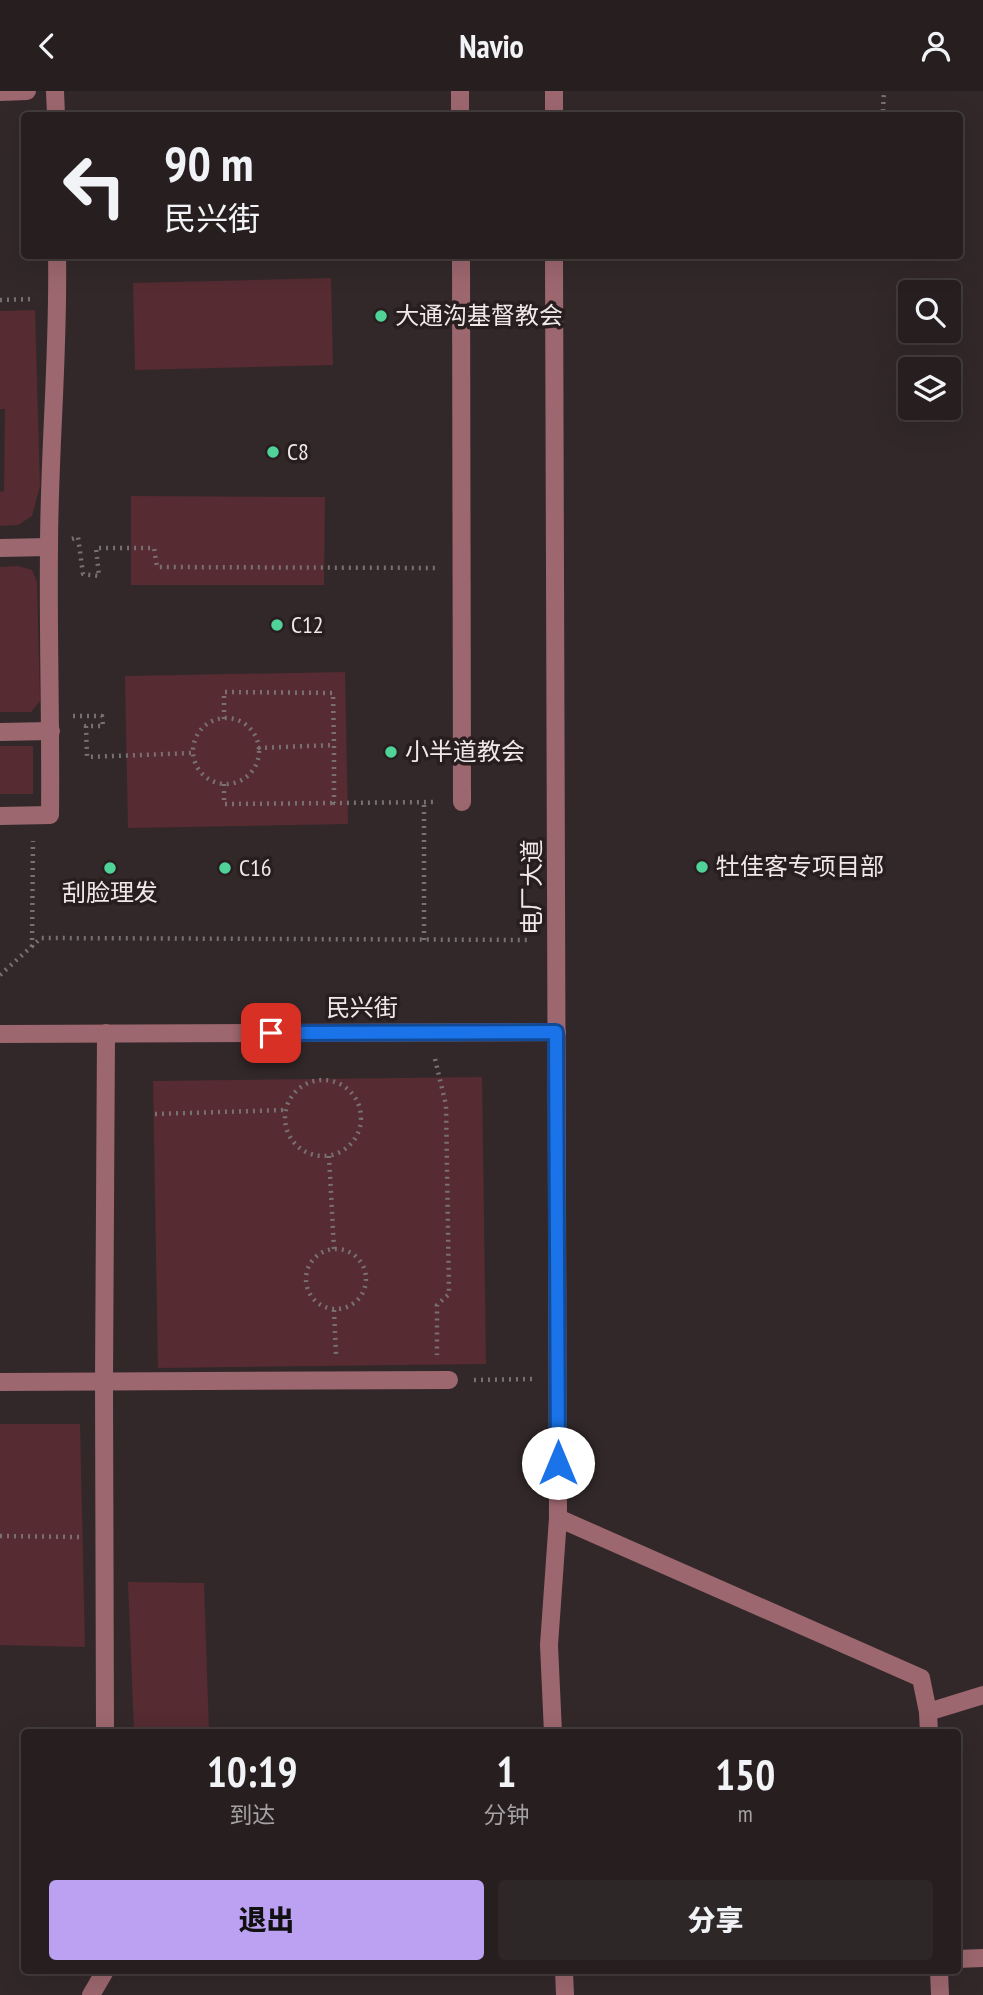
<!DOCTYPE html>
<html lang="zh">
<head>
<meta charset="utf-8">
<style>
  :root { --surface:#261e1f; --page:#2e2728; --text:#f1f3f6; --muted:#a4a2a4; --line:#423c3d; --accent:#bca0f2 }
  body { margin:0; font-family:"PT Sans Narrow","Noto Sans SC",sans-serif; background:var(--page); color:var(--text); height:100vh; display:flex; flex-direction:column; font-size:26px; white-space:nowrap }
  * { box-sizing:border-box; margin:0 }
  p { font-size:23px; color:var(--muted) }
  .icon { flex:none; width:38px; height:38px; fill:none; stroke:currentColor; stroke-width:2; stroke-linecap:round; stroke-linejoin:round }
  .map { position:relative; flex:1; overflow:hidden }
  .side { position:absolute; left:21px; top:1638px; width:940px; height:245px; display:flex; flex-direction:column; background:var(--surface); border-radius:7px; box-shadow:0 7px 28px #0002,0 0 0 2px var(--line) }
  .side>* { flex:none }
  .guide { position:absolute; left:21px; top:21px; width:942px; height:147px; border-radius:7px; box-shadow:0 7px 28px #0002,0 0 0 2px var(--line); background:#261e1f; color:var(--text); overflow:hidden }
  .controls { position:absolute; left:898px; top:189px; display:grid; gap:14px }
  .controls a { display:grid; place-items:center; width:63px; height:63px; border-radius:7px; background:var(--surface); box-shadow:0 7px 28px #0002,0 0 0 2px var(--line); font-size:35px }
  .pin { position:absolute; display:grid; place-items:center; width:60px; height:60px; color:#fff; margin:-30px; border-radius:14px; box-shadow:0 4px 10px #0006 }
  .me { position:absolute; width:77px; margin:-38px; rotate:0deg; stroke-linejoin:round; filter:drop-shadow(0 0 5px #0008) }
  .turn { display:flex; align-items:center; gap:24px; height:147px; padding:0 28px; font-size:32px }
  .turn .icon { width:91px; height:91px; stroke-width:2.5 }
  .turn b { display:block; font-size:49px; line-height:60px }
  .eta { display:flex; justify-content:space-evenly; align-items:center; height:119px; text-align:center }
  .eta b { font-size:42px; font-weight:800; line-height:49px }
  .button { display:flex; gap:14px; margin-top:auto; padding:14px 28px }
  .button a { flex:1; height:80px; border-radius:7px; background:var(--accent); color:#111; font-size:28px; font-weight:800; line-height:80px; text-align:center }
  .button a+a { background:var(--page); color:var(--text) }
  header { display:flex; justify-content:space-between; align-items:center; height:91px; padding:0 28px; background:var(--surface); font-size:32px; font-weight:800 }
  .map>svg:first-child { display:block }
</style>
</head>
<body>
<header><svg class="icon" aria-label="back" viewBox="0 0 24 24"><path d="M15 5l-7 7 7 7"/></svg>Navio<svg class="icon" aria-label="person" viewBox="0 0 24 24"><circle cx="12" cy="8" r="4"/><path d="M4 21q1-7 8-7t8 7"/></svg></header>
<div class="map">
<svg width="983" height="1904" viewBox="0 0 983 1904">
  <rect width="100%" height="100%" fill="#322829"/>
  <g fill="#562b32">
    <polygon points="331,187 333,274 135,279 133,192"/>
    <polygon points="35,219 40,395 32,425 18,434 0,435 0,401 4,400 5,318 0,318 0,220"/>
    <polygon points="131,405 325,406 324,494 131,494"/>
    <polygon points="18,475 32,479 37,491 40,610 31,621 0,621 0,476"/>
    <polygon points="345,581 348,733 128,737 125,585"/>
    <rect x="0" y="655" width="33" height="48"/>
    <polygon points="482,986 486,1273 158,1277 153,990"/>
    <polygon points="0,1333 80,1333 85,1556 0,1554"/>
    <polygon points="128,1491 204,1492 209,1641 134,1641"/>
  </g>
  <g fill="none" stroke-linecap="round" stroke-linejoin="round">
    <g stroke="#797071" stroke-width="4.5" stroke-dasharray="2 5" stroke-linecap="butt">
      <polyline points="883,20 884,0"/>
      <polyline points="0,209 34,208"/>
      <polyline points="72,448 78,446 83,483 99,485 96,457 154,457 157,476 436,477"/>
      <polyline points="73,625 102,625 103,635 86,635 87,666 192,662"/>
      <circle cx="226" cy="660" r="33"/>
      <polyline points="224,628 224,601 333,602 334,654"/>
      <polyline points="258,657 334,654 334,712 438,711"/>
      <polyline points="224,693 224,713 334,712"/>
      <polyline points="424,849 424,711"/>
      <polyline points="32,856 33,750"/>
      <polyline points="0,884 41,847 531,849"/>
      <polyline points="435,968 446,1014 449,1203 437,1214 437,1264"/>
      <circle cx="323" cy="1027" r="38"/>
      <polyline points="155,1023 285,1019"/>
      <polyline points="329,1065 334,1158"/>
      <circle cx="336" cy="1188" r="30"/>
      <polyline points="334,1219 336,1263"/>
      <polyline points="474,1289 532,1288"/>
      <polyline points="0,1445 79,1446"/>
    </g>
    <g stroke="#9d676f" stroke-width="18">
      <polyline points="55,0 56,24"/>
      <polyline points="460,0 460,24"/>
      <polyline points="554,0 554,24"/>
      <polyline points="0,1 27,0"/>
      <polyline points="461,164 462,711"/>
      <polyline points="0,457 49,456"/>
      <polyline points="0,641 51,640"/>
      <path d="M0 725 50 724C51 635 48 547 49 458 49 360 59 262 57 164"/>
      <polyline points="0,943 557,941"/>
      <polyline points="0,1291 449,1289"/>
      <polyline points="558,1427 921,1587 928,1621 929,1642"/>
      <polyline points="928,1621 983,1604"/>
      <polyline points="105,1642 104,1290 106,942"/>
      <polyline points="553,1642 549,1554 558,1427 554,164"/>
      <polyline points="957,1868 983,1867"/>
      <polyline points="564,1880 565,1904"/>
      <polyline points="939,1880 940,1904"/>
      <polyline points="91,1904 105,1880"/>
    </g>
  </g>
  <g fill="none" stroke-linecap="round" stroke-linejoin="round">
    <g stroke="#114b97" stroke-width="18">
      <polyline id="route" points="271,942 556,941 558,1372"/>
    </g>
    <use href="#route" stroke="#1a73e8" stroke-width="12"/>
  </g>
  <g fill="#50d398" stroke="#281e1f" stroke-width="2.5">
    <circle cx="381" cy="225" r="7"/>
    <circle cx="273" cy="361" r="7"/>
    <circle cx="277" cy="534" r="7"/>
    <circle cx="391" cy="661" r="7"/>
    <circle cx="702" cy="776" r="7"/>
    <circle cx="110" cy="777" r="7"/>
    <circle cx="225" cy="777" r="7"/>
  </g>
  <g text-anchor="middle" stroke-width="7" stroke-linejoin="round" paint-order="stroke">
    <g font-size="24" fill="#f0e9ea" stroke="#281e1f" text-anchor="start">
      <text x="395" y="233">大通沟基督教会</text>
      <text x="287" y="369">C8</text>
      <text x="291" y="542">C12</text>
      <text x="405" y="669">小半道教会</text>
      <text x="716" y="784">牡佳客专项目部</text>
      <text x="239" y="785">C16</text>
      <text x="110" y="810" text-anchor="middle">刮脸理发</text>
    </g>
    <g font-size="24" fill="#f0e9ea" stroke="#281e1f">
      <text transform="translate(532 796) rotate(-90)" y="8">电厂大道</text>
      <text x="362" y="925">民兴街</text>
    </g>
  </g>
</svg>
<div class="controls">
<a><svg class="icon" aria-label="search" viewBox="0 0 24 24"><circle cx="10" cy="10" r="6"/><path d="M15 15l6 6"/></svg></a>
<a><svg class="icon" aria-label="layers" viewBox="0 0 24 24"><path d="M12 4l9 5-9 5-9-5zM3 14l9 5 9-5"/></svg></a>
</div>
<div class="pin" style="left:271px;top:942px;background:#d93025"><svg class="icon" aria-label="arrive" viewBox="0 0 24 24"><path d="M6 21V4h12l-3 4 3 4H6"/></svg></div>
<svg class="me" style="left:558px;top:1372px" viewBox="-20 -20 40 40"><circle r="19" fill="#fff"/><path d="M0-13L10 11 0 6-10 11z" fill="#1a73e8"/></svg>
<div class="guide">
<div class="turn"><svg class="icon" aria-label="left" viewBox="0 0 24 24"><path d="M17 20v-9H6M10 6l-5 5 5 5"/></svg><div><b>90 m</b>民兴街</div></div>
</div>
<section class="side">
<div class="eta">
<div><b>10:19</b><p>到达</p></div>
<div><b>1</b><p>分钟</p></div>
<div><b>150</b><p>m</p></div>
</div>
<div class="button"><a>退出</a><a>分享</a></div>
</section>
</div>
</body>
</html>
